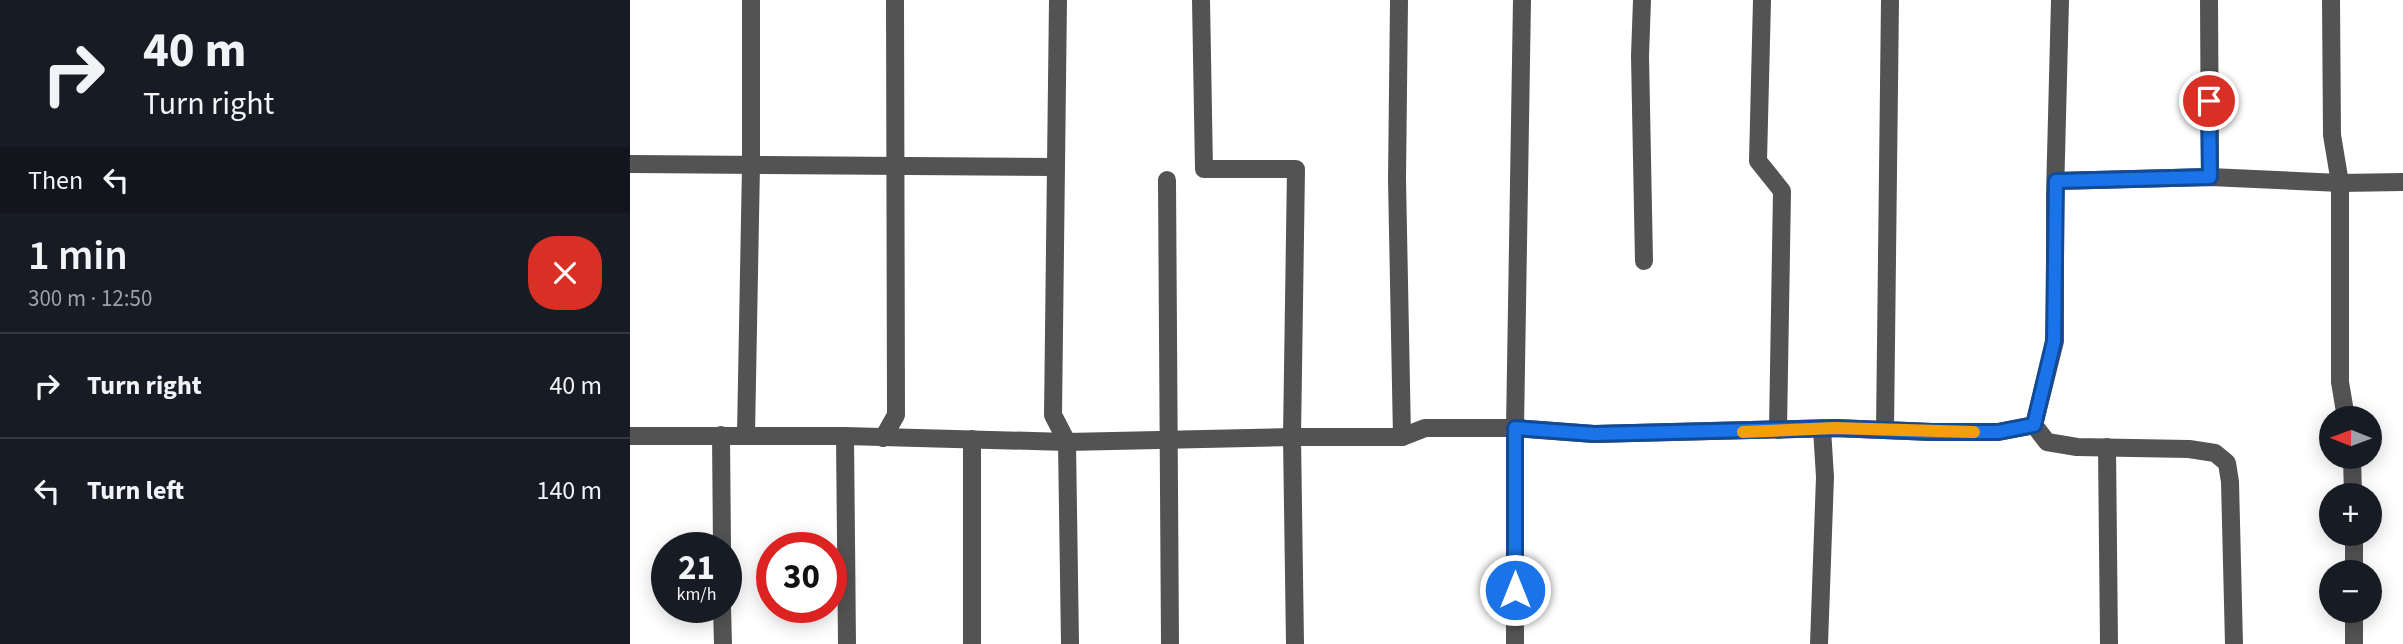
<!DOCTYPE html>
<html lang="en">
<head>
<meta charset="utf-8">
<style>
  :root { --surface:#171b24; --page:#242831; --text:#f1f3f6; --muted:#9ea1a6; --line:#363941 }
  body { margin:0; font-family:"Source Sans 3",sans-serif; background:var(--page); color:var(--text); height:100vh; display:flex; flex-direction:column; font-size:26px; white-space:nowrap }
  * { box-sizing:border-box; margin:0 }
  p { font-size:23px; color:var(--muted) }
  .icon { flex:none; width:38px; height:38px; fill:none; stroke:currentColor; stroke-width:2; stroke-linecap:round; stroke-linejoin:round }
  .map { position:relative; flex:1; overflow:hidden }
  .side { display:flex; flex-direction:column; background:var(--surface); width:630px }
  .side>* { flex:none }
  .banner { background:#171b24; color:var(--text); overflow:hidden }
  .needle { width:46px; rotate:271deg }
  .controls { position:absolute; left:1689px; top:406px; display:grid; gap:14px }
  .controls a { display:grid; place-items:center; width:63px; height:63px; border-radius:50%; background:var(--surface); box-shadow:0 4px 18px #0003; font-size:35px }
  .speed { position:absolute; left:21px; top:532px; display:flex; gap:14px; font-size:35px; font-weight:700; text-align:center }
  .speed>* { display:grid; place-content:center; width:91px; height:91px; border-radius:50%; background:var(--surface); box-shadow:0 4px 18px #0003; line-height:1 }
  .speed small { font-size:18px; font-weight:400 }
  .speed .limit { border:10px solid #d22; background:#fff; color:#111 }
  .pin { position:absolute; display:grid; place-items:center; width:60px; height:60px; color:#fff; margin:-30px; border:4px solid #fff; border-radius:50%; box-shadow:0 2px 7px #0007 }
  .me { position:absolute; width:77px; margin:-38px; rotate:0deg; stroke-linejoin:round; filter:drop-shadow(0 0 5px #0008) }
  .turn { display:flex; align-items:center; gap:24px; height:147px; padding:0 28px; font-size:32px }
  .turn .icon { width:91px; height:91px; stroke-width:2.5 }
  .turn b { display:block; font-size:49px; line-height:60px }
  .then { display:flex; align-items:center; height:66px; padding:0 28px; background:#0003; gap:14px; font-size:26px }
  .round { display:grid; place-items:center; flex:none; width:74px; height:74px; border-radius:28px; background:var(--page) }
  .head { display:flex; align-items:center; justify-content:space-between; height:119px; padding:0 28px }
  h1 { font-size:42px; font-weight:600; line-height:52px }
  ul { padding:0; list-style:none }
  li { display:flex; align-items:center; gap:21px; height:105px; padding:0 28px; border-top:2px solid var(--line) }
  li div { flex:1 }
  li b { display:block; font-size:26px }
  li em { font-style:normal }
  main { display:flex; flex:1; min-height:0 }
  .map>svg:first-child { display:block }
</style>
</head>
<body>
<main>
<section class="side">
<div class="banner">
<div class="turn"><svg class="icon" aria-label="right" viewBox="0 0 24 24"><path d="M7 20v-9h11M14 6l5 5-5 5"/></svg><div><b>40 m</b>Turn right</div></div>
<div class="then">Then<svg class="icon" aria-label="left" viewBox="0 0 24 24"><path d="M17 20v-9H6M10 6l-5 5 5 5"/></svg></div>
</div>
<div class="head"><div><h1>1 min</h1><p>300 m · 12:50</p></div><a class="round" style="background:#d93025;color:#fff"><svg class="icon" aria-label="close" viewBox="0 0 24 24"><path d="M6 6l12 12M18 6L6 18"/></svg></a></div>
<ul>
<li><svg class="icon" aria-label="right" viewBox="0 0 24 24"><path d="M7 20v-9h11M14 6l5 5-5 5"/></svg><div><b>Turn right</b></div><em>40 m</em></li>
<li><svg class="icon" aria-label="left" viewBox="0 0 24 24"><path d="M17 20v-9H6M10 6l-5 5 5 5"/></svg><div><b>Turn left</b></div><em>140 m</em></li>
</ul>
</section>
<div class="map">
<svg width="1773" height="644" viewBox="0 0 1773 644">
  <rect width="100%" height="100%" fill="#fff"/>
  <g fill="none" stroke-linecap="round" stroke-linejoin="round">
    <g stroke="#535353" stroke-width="18">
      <polyline points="428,0 423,415 437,442 440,644"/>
      <polyline points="571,0 574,169 666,169 662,437 665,644"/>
      <polyline points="1012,0 1010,56 1014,261"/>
      <polyline points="1132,0 1128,161 1152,191 1148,430"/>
      <polyline points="1579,0 1580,177"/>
      <polyline points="1701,0 1702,135 1710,183 1710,382 1716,418"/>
      <polyline points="769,1 767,179 772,437"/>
      <polyline points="0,164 425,167"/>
      <polyline points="537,180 540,644"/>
      <polyline points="1426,181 1580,177 1710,183 1773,182"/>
      <polyline points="1404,425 1417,442 1447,447 1559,449 1585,453 1597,463 1600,482 1604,644"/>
      <polyline points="1255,430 1260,0"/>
      <polyline points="91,435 92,548"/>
      <polyline points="116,435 121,165 121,0"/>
      <polyline points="0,436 215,436 437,442 662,437 772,437 795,428 885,428 964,434 1205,428 1302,432 1368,432 1404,425 1425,341 1425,195 1430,0"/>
      <polyline points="215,436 217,644"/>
      <polyline points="253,438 266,415 265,0"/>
      <polyline points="1477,447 1479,644"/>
      <polyline points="1722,457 1723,495"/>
      <polyline points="1724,534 1724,572"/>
      <polyline points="92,607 93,644"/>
      <polyline points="1724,611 1724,644"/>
      <polyline points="342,644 342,439"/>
      <polyline points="885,644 885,428 892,0"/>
      <polyline points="1189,644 1195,477 1192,429"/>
    </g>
  </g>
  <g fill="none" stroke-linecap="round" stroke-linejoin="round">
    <g stroke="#114b97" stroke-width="18">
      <polyline id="route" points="885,590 885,428 964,434 1205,428 1302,432 1368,432 1404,425 1424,341 1426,181 1580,177 1579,101"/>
    </g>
    <use href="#route" stroke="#1a73e8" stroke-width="12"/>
    <polyline stroke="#f59e0b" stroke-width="12" points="1113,432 1205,428 1344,432"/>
  </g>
</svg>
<div class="controls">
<a><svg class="needle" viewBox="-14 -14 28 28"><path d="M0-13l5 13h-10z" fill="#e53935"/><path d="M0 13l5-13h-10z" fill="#9ea1a6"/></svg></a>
<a>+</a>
<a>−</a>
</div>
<div class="speed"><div>21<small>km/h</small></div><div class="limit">30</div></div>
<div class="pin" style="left:1579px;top:101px;background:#d93025"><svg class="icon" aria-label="arrive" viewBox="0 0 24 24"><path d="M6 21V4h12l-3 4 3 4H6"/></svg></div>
<svg class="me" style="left:885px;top:590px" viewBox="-20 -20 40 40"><circle r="17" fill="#1a73e8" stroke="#fff" stroke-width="3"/><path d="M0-11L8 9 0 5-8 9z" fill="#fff"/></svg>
</div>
</main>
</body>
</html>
